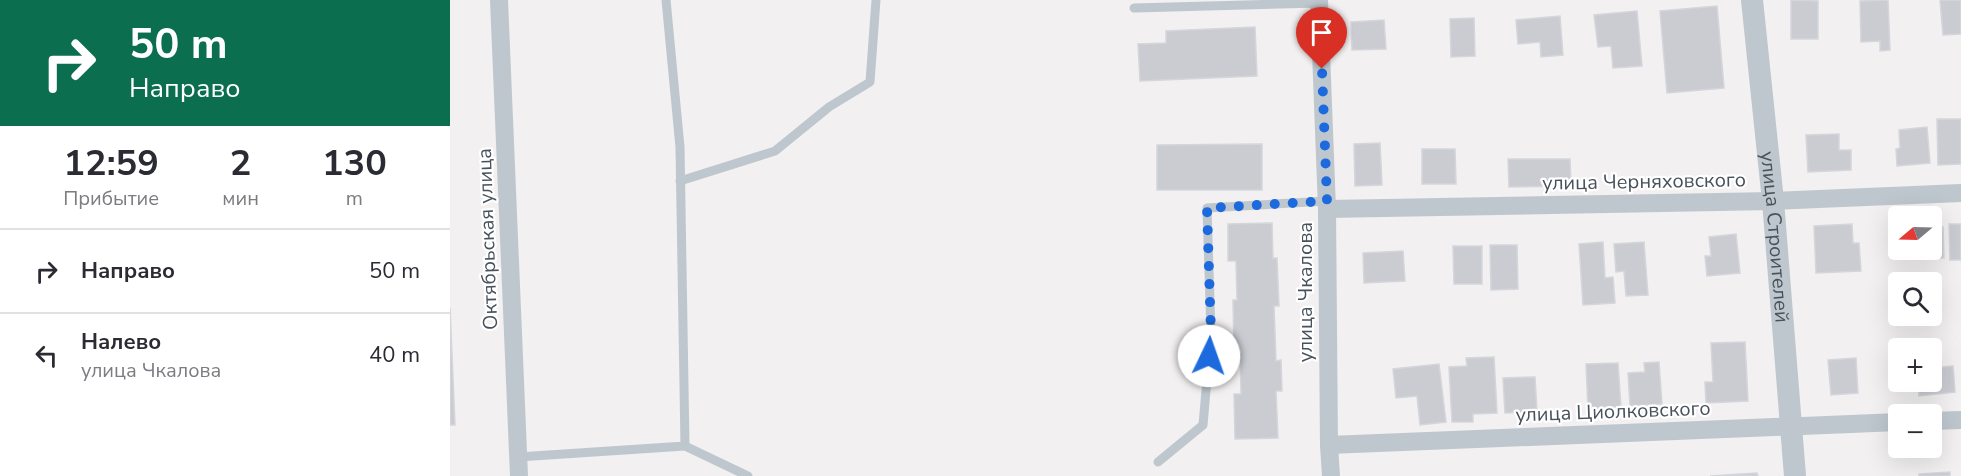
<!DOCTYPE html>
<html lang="ru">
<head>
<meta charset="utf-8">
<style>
  :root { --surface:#fff; --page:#f7f7f7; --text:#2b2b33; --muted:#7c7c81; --line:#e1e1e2 }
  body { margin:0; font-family:"Nunito Sans",sans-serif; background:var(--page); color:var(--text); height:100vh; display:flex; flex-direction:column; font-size:22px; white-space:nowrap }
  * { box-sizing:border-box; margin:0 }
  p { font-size:20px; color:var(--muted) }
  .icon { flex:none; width:33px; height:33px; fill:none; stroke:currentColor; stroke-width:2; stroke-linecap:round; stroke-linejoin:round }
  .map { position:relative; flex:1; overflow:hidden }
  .side { display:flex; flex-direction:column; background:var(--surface); width:450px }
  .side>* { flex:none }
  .hud { background:#0b6e4f; color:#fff; overflow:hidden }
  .needle { width:39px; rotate:251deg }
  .fabs { position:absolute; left:1438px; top:206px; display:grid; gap:12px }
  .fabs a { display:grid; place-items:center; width:54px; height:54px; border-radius:6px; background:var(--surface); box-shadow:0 6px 24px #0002; font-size:30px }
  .pin { position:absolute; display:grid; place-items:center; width:51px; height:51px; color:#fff; margin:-62px -26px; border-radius:50% 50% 50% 0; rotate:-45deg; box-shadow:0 0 6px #0007 }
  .pin .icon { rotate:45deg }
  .me { position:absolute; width:66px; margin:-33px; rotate:3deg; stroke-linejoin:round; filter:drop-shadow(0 0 4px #0008) }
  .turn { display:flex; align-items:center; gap:21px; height:126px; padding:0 30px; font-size:27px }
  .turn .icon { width:78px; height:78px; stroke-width:2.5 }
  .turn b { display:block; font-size:42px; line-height:51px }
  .eta { display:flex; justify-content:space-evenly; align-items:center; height:102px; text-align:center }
  .eta b { font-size:36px; font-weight:700; line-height:42px }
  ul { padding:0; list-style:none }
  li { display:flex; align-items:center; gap:18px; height:84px; padding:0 30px; border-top:2px solid var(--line) }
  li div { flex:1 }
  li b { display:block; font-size:22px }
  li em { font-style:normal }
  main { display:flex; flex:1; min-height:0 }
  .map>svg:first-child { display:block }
</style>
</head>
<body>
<main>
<section class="side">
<div class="hud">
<div class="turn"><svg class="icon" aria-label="right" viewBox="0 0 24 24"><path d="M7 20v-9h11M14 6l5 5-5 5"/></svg><div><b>50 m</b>Направо</div></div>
</div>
<div class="eta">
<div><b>12:59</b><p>Прибытие</p></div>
<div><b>2</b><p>мин</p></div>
<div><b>130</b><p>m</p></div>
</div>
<ul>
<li><svg class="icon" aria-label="right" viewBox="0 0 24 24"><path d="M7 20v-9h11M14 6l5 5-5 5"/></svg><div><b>Направо</b></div><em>50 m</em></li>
<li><svg class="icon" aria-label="left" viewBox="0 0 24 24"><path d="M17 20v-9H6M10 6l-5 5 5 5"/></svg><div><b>Налево</b><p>улица Чкалова</p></div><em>40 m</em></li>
</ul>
</section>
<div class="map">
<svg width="1511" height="476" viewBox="0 0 1511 476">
  <rect width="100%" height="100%" fill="#f2f0f0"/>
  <g fill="#caccd2" stroke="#d4d6db" stroke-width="1.5">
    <polygon points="1341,0 1368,1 1368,39 1341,39"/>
    <polygon points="1438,0 1440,50 1430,51 1430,41 1411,42 1410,1"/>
    <polygon points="1490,0 1511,0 1511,34 1493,35"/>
    <polygon points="1267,6 1274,88 1217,93 1210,11"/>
    <polygon points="1187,11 1192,66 1163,68 1161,46 1148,47 1144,15"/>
    <polygon points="1110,16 1113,55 1091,57 1090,42 1068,44 1066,20"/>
    <polygon points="1024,18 1025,56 1001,57 1000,19"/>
    <polygon points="934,20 936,49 902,50 901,22"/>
    <polygon points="805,27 807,76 690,81 688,44 716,43 716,31"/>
    <polygon points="1487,119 1511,119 1511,164 1488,165"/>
    <polygon points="1477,127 1480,163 1447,166 1446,149 1450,148 1449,130"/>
    <polygon points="1389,134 1389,150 1401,150 1401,170 1358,172 1356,135"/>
    <polygon points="930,143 932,185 905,186 904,144"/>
    <polygon points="812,144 812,190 707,190 707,145"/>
    <polygon points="972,149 1005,149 1006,184 972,184"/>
    <polygon points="1058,159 1120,159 1121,186 1059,187"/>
    <polygon points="822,223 823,258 827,258 829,306 824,306 826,361 831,360 832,391 826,391 828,438 785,439 784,394 791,394 790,351 784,351 783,300 787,300 786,261 778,261 778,224"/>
    <polygon points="1402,224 1403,243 1409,243 1411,271 1366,273 1364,226"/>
    <polygon points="1499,224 1511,224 1511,260 1500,260"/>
    <polygon points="1482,227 1493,227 1494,258 1472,258 1472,249 1482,249"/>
    <polygon points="1286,234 1290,273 1257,276 1255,256 1261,256 1259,237"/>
    <polygon points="1153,242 1155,278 1163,277 1165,303 1133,305 1129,244"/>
    <polygon points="1194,242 1198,295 1176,296 1174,271 1166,272 1164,244"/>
    <polygon points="1040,245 1067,245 1068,289 1041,290"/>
    <polygon points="1003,246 1032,246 1032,284 1004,284"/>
    <polygon points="953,251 955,281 914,283 913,253"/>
    <polygon points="0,308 5,425 0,425"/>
    <polygon points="1295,342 1298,401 1256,403 1255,382 1263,382 1261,343"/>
    <polygon points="1044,357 1047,413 1023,414 1023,422 1002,422 999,367 1017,366 1016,358"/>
    <polygon points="1406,358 1408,393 1381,395 1378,360"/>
    <polygon points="1209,362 1212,404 1180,406 1178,373 1195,372 1194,363"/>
    <polygon points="1168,363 1171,407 1138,409 1136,364"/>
    <polygon points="989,364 996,422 970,425 967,396 946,398 943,369"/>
    <polygon points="1503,366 1505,392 1469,396 1468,381 1482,381 1482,368"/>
    <polygon points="1085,377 1087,412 1055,413 1053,378"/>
    <polygon points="1500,472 1500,476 1469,476 1469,474"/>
    <polygon points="1307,473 1308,476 1260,476"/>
  </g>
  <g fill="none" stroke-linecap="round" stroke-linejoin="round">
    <g stroke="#bec7ce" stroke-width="9">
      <polyline points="684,8 869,3"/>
      <polyline points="230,181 325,151 379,107 420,82 426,0"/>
      <polyline points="235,446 298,476"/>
      <polyline points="68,457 235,446 230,147 216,0"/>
      <polyline points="708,462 753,425 761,333 757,208 877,201"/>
    </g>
    <g stroke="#bec7ce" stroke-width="18">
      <polyline points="49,0 69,476"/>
      <polyline points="869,0 877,209 879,445 881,476"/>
      <polyline points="877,209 1323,201 1511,193"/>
      <polyline points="1482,421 1511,420"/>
      <polyline points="879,445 1449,422"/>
    </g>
    <path stroke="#bec7ce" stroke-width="22" id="s1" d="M1302 0 1323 201 1345 476"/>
  </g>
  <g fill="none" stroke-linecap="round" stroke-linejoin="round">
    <polyline stroke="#1d6adf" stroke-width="10" stroke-dasharray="0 18" points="759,356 761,333 757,208 877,201 872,69"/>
  </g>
  <g text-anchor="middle" stroke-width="4.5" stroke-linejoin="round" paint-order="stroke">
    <g font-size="20" fill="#48525d" stroke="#fff">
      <text transform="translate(1194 181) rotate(-1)" y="7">улица Черняховского</text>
      <text dy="7" stroke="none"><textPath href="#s1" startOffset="238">улица Строителей</textPath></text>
      <text transform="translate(37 239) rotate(-92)" y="7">Октябрьская улица</text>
      <text transform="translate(855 292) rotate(-90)" y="7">улица Чкалова</text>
      <text transform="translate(1163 411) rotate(-2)" y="7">улица Циолковского</text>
    </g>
  </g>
</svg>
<div class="fabs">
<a><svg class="needle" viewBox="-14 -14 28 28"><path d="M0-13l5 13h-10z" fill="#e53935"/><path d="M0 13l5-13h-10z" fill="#7c7c81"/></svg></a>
<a><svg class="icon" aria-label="search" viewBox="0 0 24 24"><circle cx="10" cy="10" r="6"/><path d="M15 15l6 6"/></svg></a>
<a>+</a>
<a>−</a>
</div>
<div class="pin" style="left:872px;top:69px;background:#d93025"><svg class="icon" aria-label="arrive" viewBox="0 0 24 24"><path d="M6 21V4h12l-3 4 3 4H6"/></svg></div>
<svg class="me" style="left:759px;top:356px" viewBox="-20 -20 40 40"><circle r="19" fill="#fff"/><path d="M0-13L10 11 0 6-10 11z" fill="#1d6adf"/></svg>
</div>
</main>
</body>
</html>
